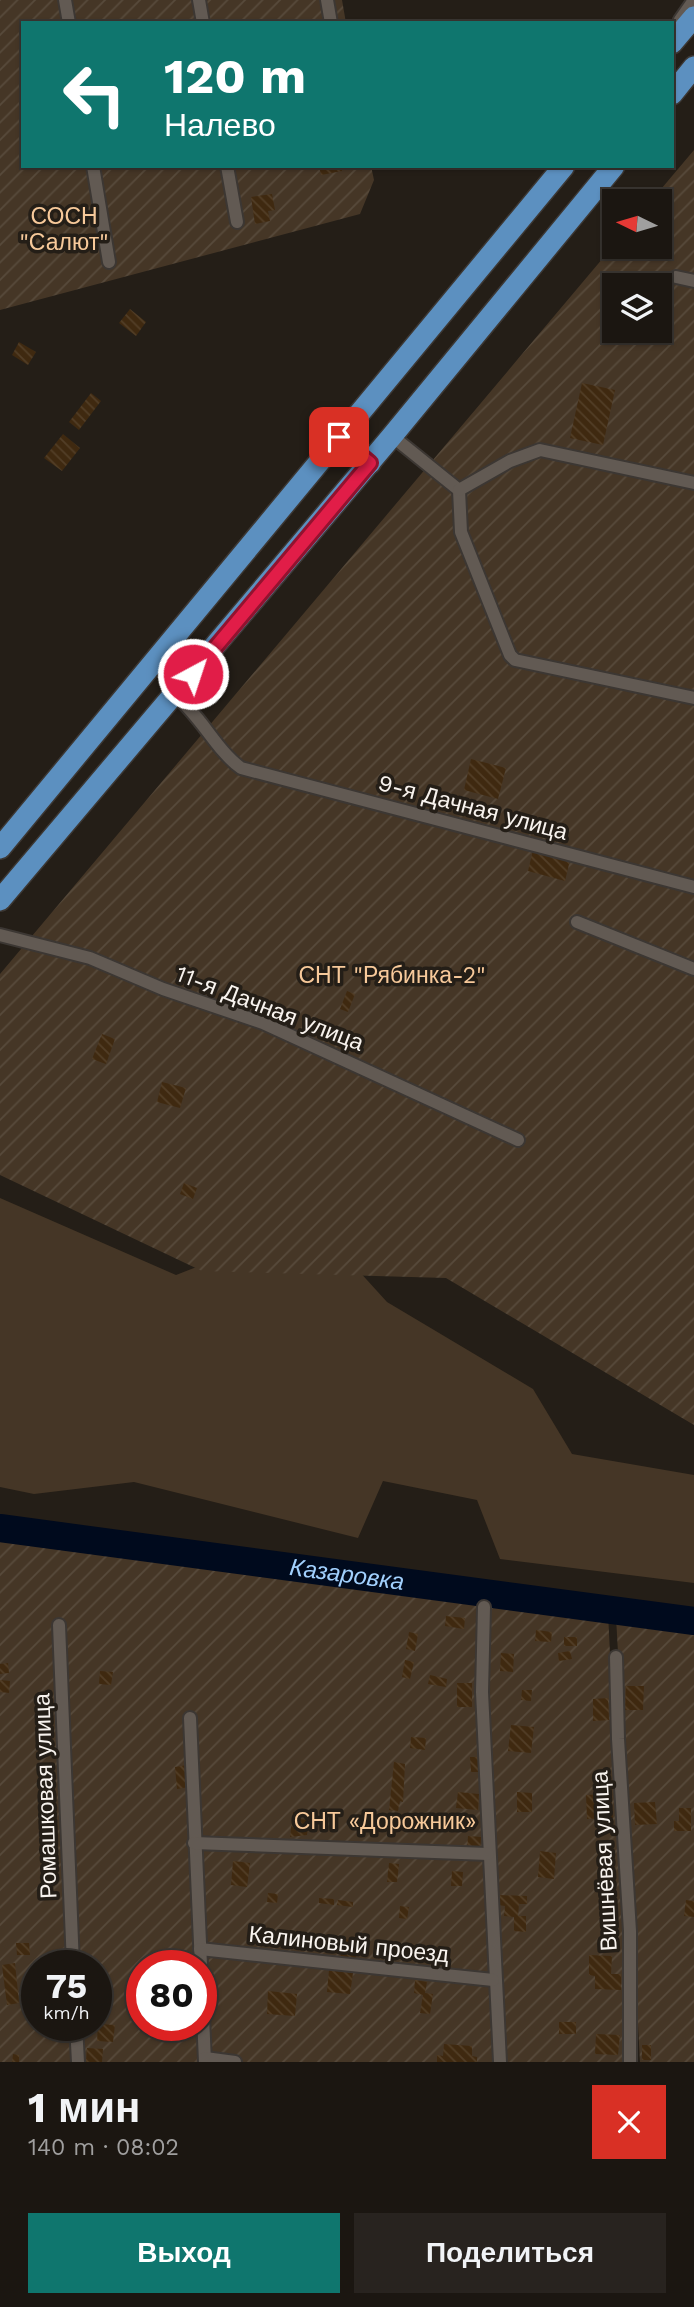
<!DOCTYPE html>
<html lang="ru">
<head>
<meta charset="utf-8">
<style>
  :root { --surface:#1b1611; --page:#28231f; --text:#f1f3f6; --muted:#a09f9f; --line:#393531; --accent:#0f766e }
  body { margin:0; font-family:"Work Sans",sans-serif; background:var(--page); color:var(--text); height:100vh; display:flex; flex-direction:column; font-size:26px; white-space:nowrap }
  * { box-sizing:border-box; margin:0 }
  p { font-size:23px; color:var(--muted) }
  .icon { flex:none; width:38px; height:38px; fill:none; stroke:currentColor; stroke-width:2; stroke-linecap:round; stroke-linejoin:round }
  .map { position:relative; height:2062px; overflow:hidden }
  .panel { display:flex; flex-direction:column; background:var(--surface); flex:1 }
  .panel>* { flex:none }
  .top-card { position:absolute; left:21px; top:21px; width:653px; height:147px; border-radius:0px; box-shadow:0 2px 5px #0004,0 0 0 2px var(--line); background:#0f766e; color:#fff; overflow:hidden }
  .needle { width:46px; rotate:275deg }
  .tools { position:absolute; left:602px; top:189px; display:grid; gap:14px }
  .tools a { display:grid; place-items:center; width:70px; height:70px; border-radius:0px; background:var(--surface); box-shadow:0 2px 5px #0004,0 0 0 2px var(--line); font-size:35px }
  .speed { position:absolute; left:21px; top:1950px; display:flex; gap:14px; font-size:35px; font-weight:700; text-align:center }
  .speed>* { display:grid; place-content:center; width:91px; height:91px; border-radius:50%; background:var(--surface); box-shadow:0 2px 5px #0004,0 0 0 2px var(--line); line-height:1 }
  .speed small { font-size:18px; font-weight:400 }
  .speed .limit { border:10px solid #d22; background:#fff; color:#111 }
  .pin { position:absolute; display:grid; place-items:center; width:60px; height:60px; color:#fff; margin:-30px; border-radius:14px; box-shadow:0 4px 10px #0006 }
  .me { position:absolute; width:77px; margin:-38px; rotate:40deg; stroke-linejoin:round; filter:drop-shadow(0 0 5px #0008) }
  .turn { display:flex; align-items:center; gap:24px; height:147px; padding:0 28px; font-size:32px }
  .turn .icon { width:91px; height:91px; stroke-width:2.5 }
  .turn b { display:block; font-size:49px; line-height:60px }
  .round { display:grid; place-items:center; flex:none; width:74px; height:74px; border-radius:0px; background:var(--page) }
  .head { display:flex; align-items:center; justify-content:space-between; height:119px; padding:0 28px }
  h1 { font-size:42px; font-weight:700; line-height:52px }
  .primary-button { display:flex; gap:14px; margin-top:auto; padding:14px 28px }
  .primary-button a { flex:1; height:80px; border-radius:0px; background:var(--accent); color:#fff; font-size:28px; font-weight:700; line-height:80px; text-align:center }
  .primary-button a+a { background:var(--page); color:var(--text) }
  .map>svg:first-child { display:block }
</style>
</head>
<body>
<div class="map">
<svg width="694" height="2062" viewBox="0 0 694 2062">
  <defs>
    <pattern id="garden-furrows" width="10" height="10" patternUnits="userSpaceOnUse" patternTransform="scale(1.75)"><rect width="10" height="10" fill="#453626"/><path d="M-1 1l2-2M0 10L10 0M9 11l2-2" fill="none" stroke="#574a3b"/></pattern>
    <pattern id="building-back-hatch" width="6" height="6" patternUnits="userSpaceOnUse" patternTransform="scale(1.75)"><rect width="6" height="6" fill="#3f2910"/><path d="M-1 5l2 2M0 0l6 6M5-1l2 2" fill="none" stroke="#523e27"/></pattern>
  </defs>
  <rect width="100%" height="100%" fill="#241e17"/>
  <polygon fill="#453626" points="0,1198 176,1275 240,1250 347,1258 387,1302 533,1389 572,1454 694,1475 694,1583 500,1559 477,1500 383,1481 358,1538 134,1482 34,1494 0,1487"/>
  <g fill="url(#garden-furrows)" fill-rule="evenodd">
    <polygon points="0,0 342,0 346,23 23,23 23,166 371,166 374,180 360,214 0,310"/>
    <path d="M694 150V1425L446 1278 202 1271 0 1175V974L614 245 660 247V201H651ZM614 285H660V331H614Z"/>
    <path d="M0 1534 608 1613 623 1918 625 2062H0ZM37 1965H96V2025H37ZM142 1965H201V2025H142Z"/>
    <polygon points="616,1616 694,1626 694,2062 640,2062"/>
  </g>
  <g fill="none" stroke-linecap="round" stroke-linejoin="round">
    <path stroke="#000a1d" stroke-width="28" id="s1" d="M0 1528 694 1621"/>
  </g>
  <g fill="url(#building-back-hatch)">
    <polygon points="319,166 341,166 342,171 321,175"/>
    <polygon points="272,194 275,210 268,211 270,221 255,224 251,197"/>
    <polygon points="130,309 146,322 136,336 119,323"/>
    <polygon points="19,342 36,352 28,365 12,355"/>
    <polygon points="582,383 615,390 603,445 570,438"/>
    <polygon points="91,393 101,401 79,430 69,422"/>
    <polygon points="63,434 80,448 62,471 44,458"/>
    <polygon points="471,759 506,768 498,799 464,790"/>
    <polygon points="533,850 570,860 565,881 528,871"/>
    <polygon points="347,991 355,994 348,1012 340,1009"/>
    <polygon points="102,1034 115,1039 106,1064 92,1059"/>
    <polygon points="162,1082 186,1088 180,1108 157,1102"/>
    <polygon points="184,1183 197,1188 193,1199 180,1194"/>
    <polygon points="446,1616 465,1618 464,1629 445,1626"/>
    <polygon points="536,1630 552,1632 551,1642 535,1641"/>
    <polygon points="409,1632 418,1634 415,1651 406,1649"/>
    <rect x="564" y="1637" width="13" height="9"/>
    <polygon points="570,1651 572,1659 559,1661 558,1653"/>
    <polygon points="501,1653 514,1654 513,1672 500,1671"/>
    <polygon points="405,1660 414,1662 410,1679 402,1677"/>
    <polygon points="8,1663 9,1673 0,1674 0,1664"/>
    <polygon points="100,1671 113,1672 111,1685 99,1684"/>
    <polygon points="430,1675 447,1679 446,1687 428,1684"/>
    <polygon points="0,1680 10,1681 9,1693 0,1692"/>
    <rect x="457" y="1683" width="15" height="24"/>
    <polygon points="626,1686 644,1686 643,1710 625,1710"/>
    <polygon points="522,1690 532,1690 531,1701 521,1700"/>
    <polygon points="608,1698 609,1720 593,1721 593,1699"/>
    <polygon points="511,1725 534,1727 531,1753 508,1751"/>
    <polygon points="411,1737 426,1738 425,1750 410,1748"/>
    <polygon points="470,1757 478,1757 479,1772 471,1772"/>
    <polygon points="394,1762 405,1764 403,1802 400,1801 398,1811 389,1810"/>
    <polygon points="187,1765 189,1787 177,1789 175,1767"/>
    <polygon points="458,1792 479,1794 478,1810 456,1808"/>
    <polygon points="517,1792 532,1793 532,1812 517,1812"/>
    <polygon points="611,1794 613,1818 587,1819 586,1795"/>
    <polygon points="655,1802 657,1824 635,1825 634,1803"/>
    <polygon points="679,1808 691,1808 691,1831 674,1831 674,1821 679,1821"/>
    <polygon points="293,1812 301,1813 300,1819 309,1820 307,1835 290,1837"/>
    <polygon points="468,1836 481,1837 480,1850 467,1849"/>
    <polygon points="540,1851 556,1853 554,1879 538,1877"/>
    <polygon points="233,1861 250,1863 247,1887 231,1885"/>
    <polygon points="389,1863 399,1864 397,1882 387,1882"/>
    <polygon points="452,1871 463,1872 462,1886 451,1886"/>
    <polygon points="268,1893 278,1894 277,1903 267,1902"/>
    <polygon points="498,1895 527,1896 527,1904 519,1904 518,1916 526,1916 526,1932 514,1931 514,1917 504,1916 505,1906 498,1905"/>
    <polygon points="319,1898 334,1899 334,1905 319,1903"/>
    <polygon points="338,1900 353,1902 353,1907 337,1905"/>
    <polygon points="617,1900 618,1914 602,1915 602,1901"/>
    <polygon points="686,1900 694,1901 694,1917 684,1916"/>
    <polygon points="400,1906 409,1907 407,1919 399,1918"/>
    <polygon points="343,1939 358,1941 355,1962 340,1960"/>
    <polygon points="16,1943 29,1943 30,1955 17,1955"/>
    <polygon points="589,1955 612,1956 611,1974 621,1974 621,1990 595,1989 595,1976 589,1975"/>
    <polygon points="15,1963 19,2003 7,2005 2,1965"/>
    <polygon points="329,1970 353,1973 350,1994 327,1992"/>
    <polygon points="415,1980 427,1982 425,1993 433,1994 430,2014 420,2013 423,1995 414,1993"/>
    <polygon points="268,1991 297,1994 295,2016 267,2014"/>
    <rect x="559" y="2022" width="17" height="12"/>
    <polygon points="98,2024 115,2025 113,2042 97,2041"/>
    <polygon points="596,2034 620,2035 618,2055 595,2054"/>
    <polygon points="444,2044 472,2046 472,2056 477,2057 477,2062 437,2062 437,2055 443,2056"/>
    <rect x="642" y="2045" width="9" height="15"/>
    <polygon points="87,2048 103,2049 102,2062 86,2062"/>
    <polygon points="13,2054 19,2055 19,2062 12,2062"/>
  </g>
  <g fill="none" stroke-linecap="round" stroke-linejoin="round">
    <g stroke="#3c3733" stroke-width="16">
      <g id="minor">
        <polyline points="65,0 69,23"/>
        <polyline points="199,0 203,23"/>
        <polyline points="327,0 331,23"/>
        <polyline points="680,20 694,0"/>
        <polyline points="93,166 109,262"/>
        <polyline points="227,166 237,222"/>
        <polyline points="676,277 694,281"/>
        <polyline points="392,436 459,490"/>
        <polyline points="459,490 461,532 510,655 515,660 694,698"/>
        <polyline points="459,490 510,461 540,450 694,483"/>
        <path d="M175 695C202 717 216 750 241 768L694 887"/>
        <polyline points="577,922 694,969"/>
        <polyline points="0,935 90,958 163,989 263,1023 518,1140"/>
        <polyline points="484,1607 482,1692 500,2062"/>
        <polyline points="59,1625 73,1965"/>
        <polyline points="616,1657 618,1739 630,1931 630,2062"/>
        <polyline points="190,1718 201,1965"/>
        <polyline points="194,1843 488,1854"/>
        <polyline points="200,1949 493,1980"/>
        <polyline points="201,1969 205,2062"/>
        <polyline points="76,2025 78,2062"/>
        <polyline points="205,2058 235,2062"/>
      </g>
    </g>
    <g stroke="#3c3733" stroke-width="24">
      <g id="trunk">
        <polyline points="672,43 694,17"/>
        <polyline points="672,94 694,67"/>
        <polyline points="339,437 370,463"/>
        <polyline points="0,848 564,166"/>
        <polyline points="0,900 392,436 614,166"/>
      </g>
    </g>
    <use href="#minor" stroke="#625a53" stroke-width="12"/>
    <use href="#trunk" stroke="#5c90c0" stroke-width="21"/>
  </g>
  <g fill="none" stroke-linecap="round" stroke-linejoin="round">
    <g stroke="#92132f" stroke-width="18">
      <polyline id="route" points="193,674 370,463 339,437"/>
    </g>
    <use href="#route" stroke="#e11d48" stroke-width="12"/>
  </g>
  <g text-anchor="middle" stroke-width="7" stroke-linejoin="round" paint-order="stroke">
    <g font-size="23" fill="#f7c99a" stroke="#241e17">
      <text x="64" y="224">СОСН<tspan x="64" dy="26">"Салют"</tspan></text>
      <text x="392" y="983">СНТ "Рябинка-2"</text>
      <text x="385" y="1829">СНТ «Дорожник»</text>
    </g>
    <g font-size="23" fill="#f8f3ee" stroke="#241e17">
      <text transform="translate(473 807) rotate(15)" y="8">9-я Дачная улица</text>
      <text transform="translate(270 1008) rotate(21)" y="8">11-я Дачная улица</text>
      <text transform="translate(45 1796) rotate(-92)" y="8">Ромашковая улица</text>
      <text transform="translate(604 1861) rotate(-93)" y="8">Вишнёвая улица</text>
      <text transform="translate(349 1944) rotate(6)" y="8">Калиновый проезд</text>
    </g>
    <g font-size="24" font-style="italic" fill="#a1d0fd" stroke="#241e17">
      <text dy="8" stroke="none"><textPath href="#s1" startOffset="350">Казаровка</textPath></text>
    </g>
  </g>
</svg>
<div class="tools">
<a><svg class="needle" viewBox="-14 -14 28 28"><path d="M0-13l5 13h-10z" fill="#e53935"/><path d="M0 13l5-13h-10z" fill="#a09f9f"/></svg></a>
<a><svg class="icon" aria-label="layers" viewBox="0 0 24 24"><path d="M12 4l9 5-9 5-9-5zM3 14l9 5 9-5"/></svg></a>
</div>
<div class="speed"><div>75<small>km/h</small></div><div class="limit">80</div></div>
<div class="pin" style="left:339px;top:437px;background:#d93025"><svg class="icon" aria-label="arrive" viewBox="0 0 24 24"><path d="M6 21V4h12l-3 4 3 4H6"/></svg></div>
<svg class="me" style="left:193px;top:674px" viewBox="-20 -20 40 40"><circle r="17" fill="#e11d48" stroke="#fff" stroke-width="3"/><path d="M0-11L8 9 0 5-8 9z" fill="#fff"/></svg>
<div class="top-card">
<div class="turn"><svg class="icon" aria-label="left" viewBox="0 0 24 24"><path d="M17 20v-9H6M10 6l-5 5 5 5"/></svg><div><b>120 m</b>Налево</div></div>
</div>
</div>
<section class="panel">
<div class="head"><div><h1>1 мин</h1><p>140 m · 08:02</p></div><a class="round" style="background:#d93025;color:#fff"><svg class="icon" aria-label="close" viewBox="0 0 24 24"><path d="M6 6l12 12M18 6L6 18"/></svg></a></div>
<div class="primary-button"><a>Выход</a><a>Поделиться</a></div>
</section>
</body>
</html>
